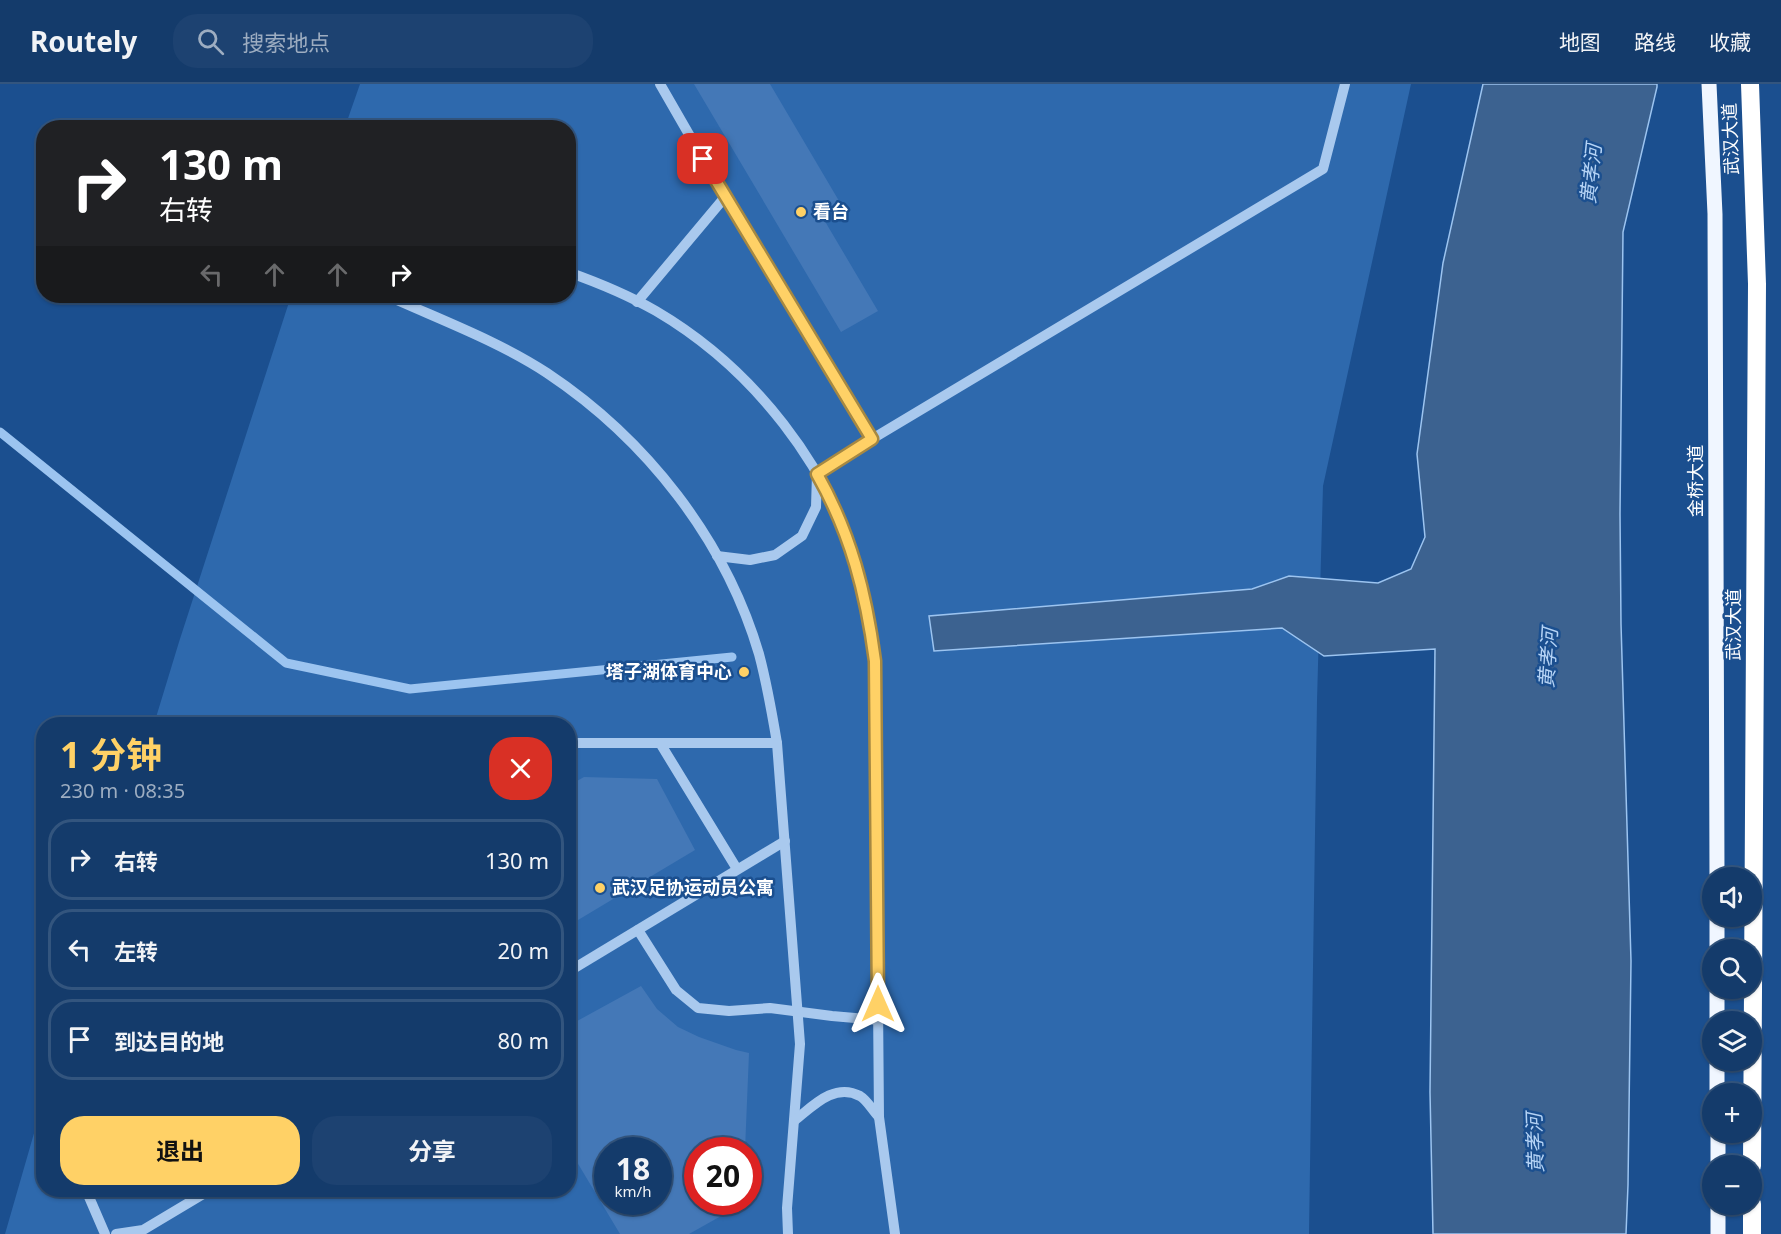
<!DOCTYPE html>
<html lang="zh">
<head>
<meta charset="utf-8">
<style>
  :root { --surface:#143b6b; --page:#1d4271; --text:#f1f3f6; --muted:#9dadc1; --line:#33557e; --accent:#ffd166 }
  body { margin:0; font-family:"Noto Sans","Noto Sans SC",sans-serif; background:var(--page); color:var(--text); height:100vh; display:flex; flex-direction:column; font-size:22px; white-space:nowrap }
  * { box-sizing:border-box; margin:0 }
  p { font-size:20px; color:var(--muted) }
  .icon { flex:none; width:33px; height:33px; fill:none; stroke:currentColor; stroke-width:2; stroke-linecap:round; stroke-linejoin:round }
  .map { position:relative; flex:1; overflow:hidden }
  .sheet { position:absolute; left:36px; top:633px; width:540px; height:480px; display:flex; flex-direction:column; background:var(--surface); border-radius:24px; box-shadow:0 2px 4px #0004,0 0 0 2px var(--line) }
  .sheet>* { flex:none }
  .top-card { position:absolute; left:36px; top:36px; width:540px; height:183px; border-radius:24px; box-shadow:0 2px 4px #0004,0 0 0 2px var(--line); background:#202124; color:#fff; overflow:hidden }
  .controls { position:absolute; left:1702px; top:783px; display:grid; gap:12px }
  .controls a { display:grid; place-items:center; width:60px; height:60px; border-radius:50%; background:var(--surface); box-shadow:0 2px 4px #0004,0 0 0 2px var(--line); font-size:30px }
  .speed { position:absolute; left:594px; top:1053px; display:flex; gap:12px; font-size:30px; font-weight:700; text-align:center }
  .speed>* { display:grid; place-content:center; width:78px; height:78px; border-radius:50%; background:var(--surface); box-shadow:0 2px 4px #0004,0 0 0 2px var(--line); line-height:1 }
  .speed small { font-size:15px; font-weight:400 }
  .speed .limit { border:9px solid #d22; background:#fff; color:#111 }
  .pin { position:absolute; display:grid; place-items:center; width:51px; height:51px; color:#fff; margin:-26px; border-radius:12px; box-shadow:0 3px 9px #0006 }
  .me { position:absolute; width:66px; margin:-33px; rotate:0deg; stroke-linejoin:round; filter:drop-shadow(0 0 4px #0008) }
  .turn { display:flex; align-items:center; gap:21px; height:126px; padding:0 24px; font-size:27px }
  .turn .icon { width:78px; height:78px; stroke-width:2.5 }
  .turn b { display:block; font-size:42px; line-height:51px }
  .lanes { display:flex; align-items:center; height:57px; padding:0 24px; background:#0003; justify-content:center; gap:30px; direction:ltr }
  .lanes .off { opacity:.35 }
  .round { display:grid; place-items:center; flex:none; width:63px; height:63px; border-radius:24px; background:var(--page) }
  .overview { display:flex; align-items:center; justify-content:space-between; height:102px; padding:0 24px }
  h1 { font-size:36px; font-weight:700; line-height:45px; color:var(--accent) }
  .primary-button { display:flex; gap:12px; margin-top:auto; padding:12px 24px }
  .primary-button a { flex:1; height:69px; border-radius:24px; background:var(--accent); color:#111; font-size:24px; font-weight:700; line-height:69px; text-align:center }
  .primary-button a+a { background:var(--page); color:var(--text) }
  ul { padding:0; list-style:none }
  li { display:flex; align-items:center; gap:18px; height:81px; margin:0 12px 9px; padding:0 12px; border:3px solid var(--line); border-radius:24px }
  li div { flex:1 }
  li b { display:block; font-size:22px }
  li em { font-style:normal }
  header { display:flex; align-items:center; gap:36px; box-sizing:border-box; height:84px; padding:0 30px; background:var(--surface); border-bottom:2px solid var(--line) }
  header strong { font-size:28px }
  nav { display:flex; gap:33px; margin-inline-start:auto; font-size:21px }
  .search { width:420px; height:54px; background:var(--page); display:flex; align-items:center; gap:15px; box-sizing:border-box; padding:0 21px; border-radius:24px; color:var(--muted); font-size:22px }
  .map>svg:first-child { display:block }
</style>
</head>
<body>
<header>
<strong>Routely</strong>
<div class="search"><svg class="icon" aria-label="search" viewBox="0 0 24 24"><circle cx="10" cy="10" r="6"/><path d="M15 15l6 6"/></svg>搜索地点</div>
<nav><a>地图</a><a>路线</a><a>收藏</a></nav>
</header>
<div class="map">
<svg width="1781" height="1150" viewBox="0 0 1781 1150">
  <rect width="100%" height="100%" fill="#1b4f8f"/>
  <path fill="#2e69ad" fill-rule="evenodd" d="M360 0H1411L1323 402 1317 617 1309 1150H5L43 1018 44 1106H568V640H154L179 558 291 212H568V44L345 43ZM608 1066H658V1118H608ZM698 1066H748V1118H698Z"/>
  <polygon fill="#3c6290" stroke="#9cc4f0" stroke-width="1.5" points="1483,0 1657,0 1657,3 1623,148 1620,430 1621,540 1631,877 1628,1101 1626,1150 1433,1150 1430,1008 1435,565 1324,572 1282,544 934,567 929,532 1252,505 1289,492 1378,499 1411,485 1425,453 1417,370 1443,179"/>
  <g fill="none" stroke-linecap="round" stroke-linejoin="round">
    <polyline stroke="#9cc4f0" stroke-width="9" points="0,348 286,579 410,605 732,573"/>
  </g>
  <g fill="#4478b7" fill-rule="evenodd">
    <polygon points="694,0 770,0 842,122 823,134 878,227 841,248"/>
    <polygon points="584,693 657,695 695,766 568,842 568,702"/>
    <path d="M641 902 657 925 678 943 699 953 736 966 749 969 745 1066H698V1118H746L689 1150H620L568 1063V942ZM608 1066H658V1118H608Z"/>
  </g>
  <g fill="none" stroke-linecap="round" stroke-linejoin="round">
    <g stroke="#a9c9ee" stroke-width="10">
      <polyline points="660,0 725,113 872,355 1323,85 1345,0"/>
      <path d="M568 188C599 199 628 211 656 227 753 284 831 383 860 492 867 520 871 549 875 577L879 1033 895 1150"/>
      <path d="M388 212C441 236 498 257 547 289 646 355 725 455 759 570 767 600 772 629 777 659L800 960 787 1124 788 1150"/>
      <polyline points="637,218 725,113"/>
      <polyline points="717,472 750,476 775,471 802,452 816,423 817,390 872,355"/>
      <polyline points="568,659 777,659"/>
      <polyline points="660,659 737,785"/>
      <polyline points="638,846 676,906 698,924 729,927 770,924 832,932 878,936"/>
      <polyline points="568,888 785,757"/>
      <path d="M794 1037C812 1023 834 998 860 1012 867 1016 873 1027 879 1033"/>
      <polyline points="86,1106 105,1150"/>
      <polyline points="116,1150 143,1146 210,1106"/>
    </g>
    <g stroke="#f0f6ff" stroke-width="15">
      <polyline points="1709,0 1715,130 1717,794"/>
      <polyline points="1717,832 1717,866"/>
      <polyline points="1717,904 1717,938"/>
      <polyline points="1717,976 1717,1010"/>
      <polyline points="1718,1048 1718,1082"/>
      <polyline points="1718,1120 1718,1150"/>
    </g>
    <g stroke="#fff" stroke-width="18">
      <polyline points="1750,0 1757,200 1752,1082"/>
      <polyline points="1752,1150 1752,1120"/>
    </g>
  </g>
  <g fill="none" stroke-linecap="round" stroke-linejoin="round">
    <g stroke="#a68842" stroke-width="15">
      <path id="route" d="M703 75 872 355 817 390C851 450 866 509 875 577L878 920"/>
    </g>
    <use href="#route" stroke="#ffd166" stroke-width="10"/>
  </g>
  <g fill="#ffd166" stroke="#1b4f8f" stroke-width="2">
    <circle cx="801" cy="128" r="6"/>
    <circle cx="744" cy="588" r="6"/>
    <circle cx="600" cy="804" r="6"/>
  </g>
  <g text-anchor="middle" stroke-width="5" stroke-linejoin="round" paint-order="stroke">
    <g font-size="18" fill="#fff" stroke="#1b4f8f">
      <text transform="translate(1731 55) rotate(-92)" y="6">武汉大道</text>
      <text transform="translate(1696 397) rotate(-90)" y="6">金桥大道</text>
      <text transform="translate(1734 541) rotate(-90)" y="6">武汉大道</text>
    </g>
    <g font-size="18" font-weight="bold" fill="#fff" stroke="#1b4f8f" text-anchor="start">
      <text x="813" y="134">看台</text>
      <text x="732" y="594" text-anchor="end">塔子湖体育中心</text>
      <text x="612" y="810">武汉足协运动员公寓</text>
    </g>
    <g font-size="20" font-style="italic" fill="#b5d3f5" stroke="#1b4f8f">
      <text transform="translate(1591 90) rotate(-84)" y="7">黄孝河</text>
      <text transform="translate(1548 574) rotate(-86)" y="7">黄孝河</text>
      <text transform="translate(1535 1059) rotate(-92)" y="7">黄孝河</text>
    </g>
  </g>
</svg>
<div class="controls">
<a><svg class="icon" aria-label="sound" viewBox="0 0 24 24"><path d="M4 9h4l5-4v14l-5-4H4zM17 9q2 3 0 6"/></svg></a>
<a><svg class="icon" aria-label="search" viewBox="0 0 24 24"><circle cx="10" cy="10" r="6"/><path d="M15 15l6 6"/></svg></a>
<a><svg class="icon" aria-label="layers" viewBox="0 0 24 24"><path d="M12 4l9 5-9 5-9-5zM3 14l9 5 9-5"/></svg></a>
<a>+</a>
<a>−</a>
</div>
<div class="speed"><div>18<small>km/h</small></div><div class="limit">20</div></div>
<div class="pin" style="left:703px;top:75px;background:#d93025"><svg class="icon" aria-label="arrive" viewBox="0 0 24 24"><path d="M6 21V4h12l-3 4 3 4H6"/></svg></div>
<svg class="me" style="left:878px;top:920px" viewBox="-20 -20 40 40"><path d="M0-17L14 15 0 8-14 15z" fill="#ffd166" stroke="#fff" stroke-width="4"/></svg>
<div class="top-card">
<div class="turn"><svg class="icon" aria-label="right" viewBox="0 0 24 24"><path d="M7 20v-9h11M14 6l5 5-5 5"/></svg><div><b>130 m</b>右转</div></div>
<div class="lanes"><svg class="icon off" aria-label="left" viewBox="0 0 24 24"><path d="M17 20v-9H6M10 6l-5 5 5 5"/></svg><svg class="icon off" aria-label="ahead" viewBox="0 0 24 24"><path d="M12 20V5M6 11l6-6 6 6"/></svg><svg class="icon off" aria-label="ahead" viewBox="0 0 24 24"><path d="M12 20V5M6 11l6-6 6 6"/></svg><svg class="icon" aria-label="right" viewBox="0 0 24 24"><path d="M7 20v-9h11M14 6l5 5-5 5"/></svg></div>
</div>
<section class="sheet">
<div class="overview"><div><h1>1 分钟</h1><p>230 m · 08:35</p></div><a class="round" style="background:#d93025;color:#fff"><svg class="icon" aria-label="close" viewBox="0 0 24 24"><path d="M6 6l12 12M18 6L6 18"/></svg></a></div>
<ul>
<li><svg class="icon" aria-label="right" viewBox="0 0 24 24"><path d="M7 20v-9h11M14 6l5 5-5 5"/></svg><div><b>右转</b></div><em>130 m</em></li>
<li><svg class="icon" aria-label="left" viewBox="0 0 24 24"><path d="M17 20v-9H6M10 6l-5 5 5 5"/></svg><div><b>左转</b></div><em>20 m</em></li>
<li><svg class="icon" aria-label="arrive" viewBox="0 0 24 24"><path d="M6 21V4h12l-3 4 3 4H6"/></svg><div><b>到达目的地</b></div><em>80 m</em></li>
</ul>
<div class="primary-button"><a>退出</a><a>分享</a></div>
</section>
</div>
</body>
</html>
